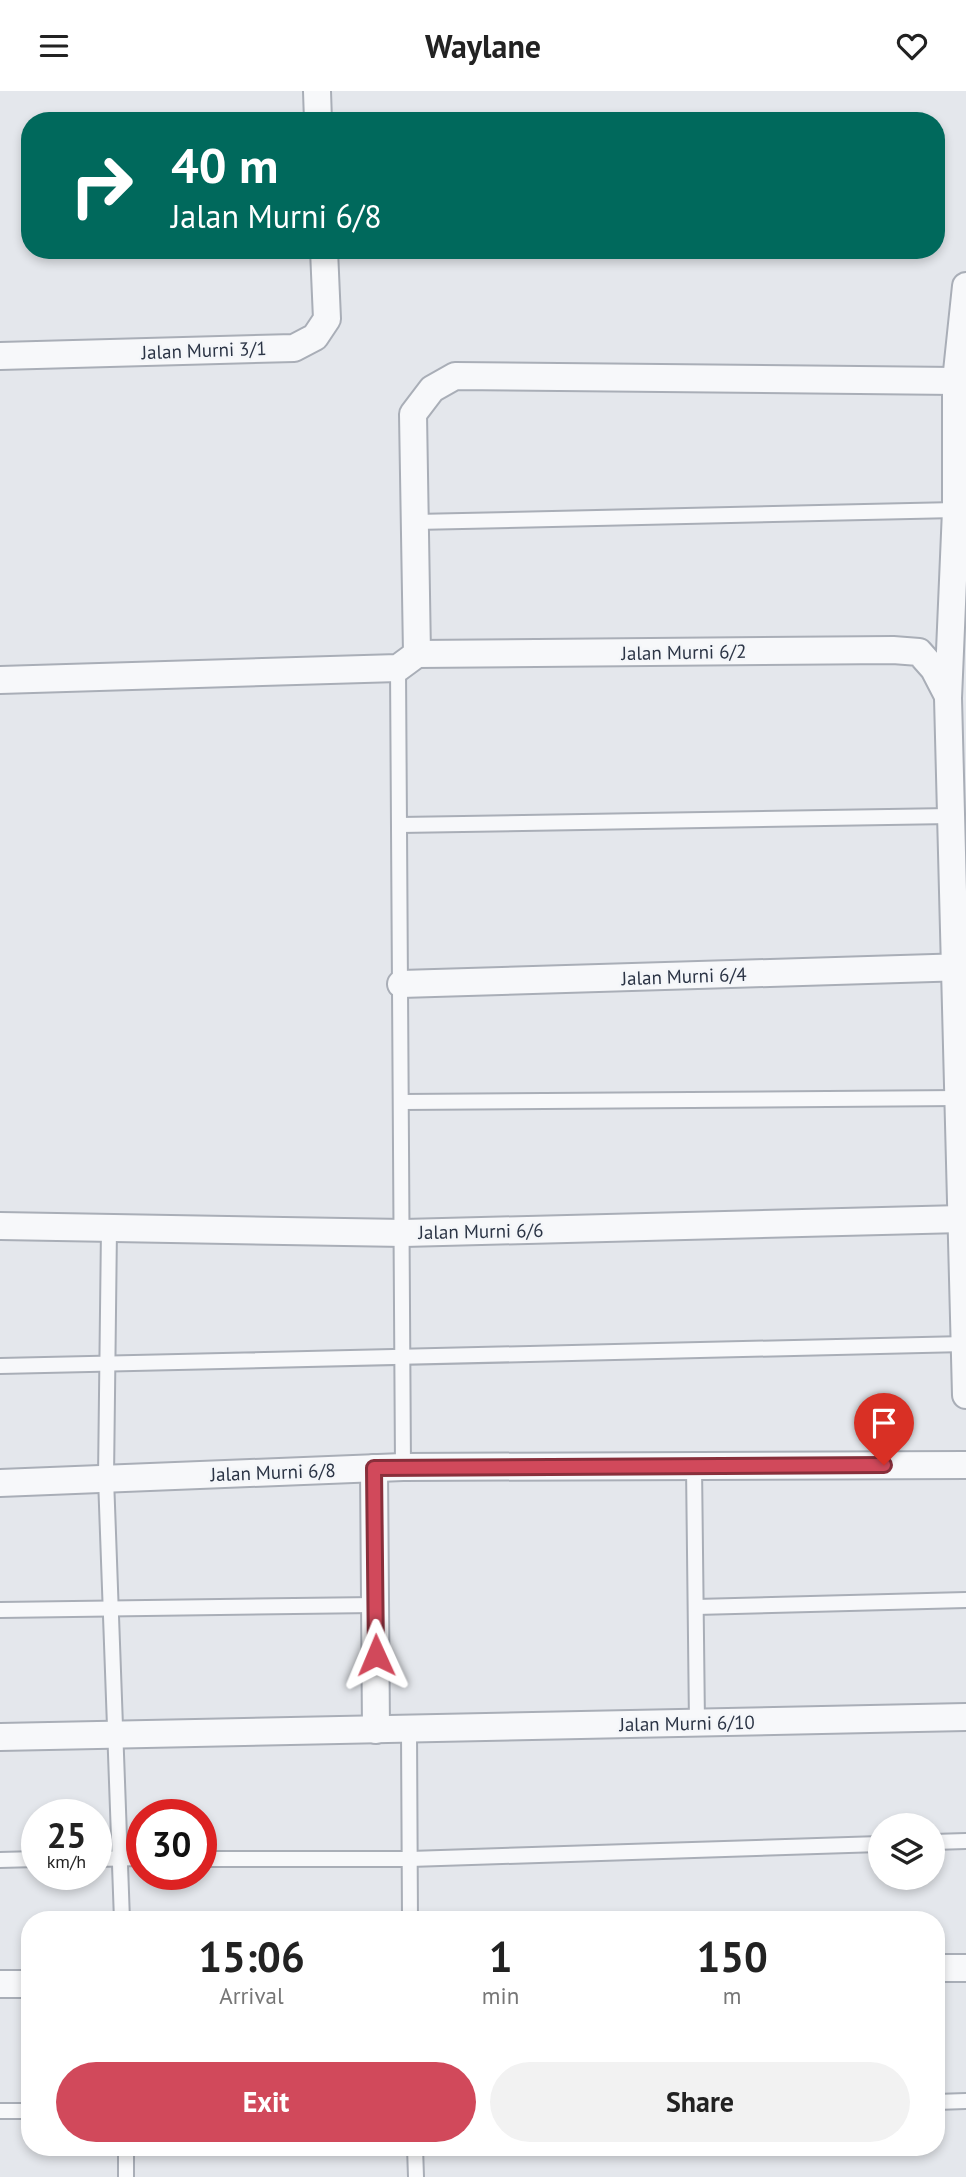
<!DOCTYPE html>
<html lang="en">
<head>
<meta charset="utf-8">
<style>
  :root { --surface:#fff; --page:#f2f2f2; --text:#222; --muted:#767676; --accent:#d1495b }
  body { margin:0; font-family:"PT Sans",sans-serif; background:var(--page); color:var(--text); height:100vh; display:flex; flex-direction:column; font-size:26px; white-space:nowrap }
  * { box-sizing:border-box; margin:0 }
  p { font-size:23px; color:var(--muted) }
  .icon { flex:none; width:38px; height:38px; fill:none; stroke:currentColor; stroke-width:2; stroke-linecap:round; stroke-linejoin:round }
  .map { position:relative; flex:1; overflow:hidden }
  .details { position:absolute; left:21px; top:1820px; width:924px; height:245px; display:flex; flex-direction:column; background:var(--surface); border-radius:28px; box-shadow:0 4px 10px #0003 }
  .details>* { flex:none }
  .guide { position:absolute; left:21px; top:21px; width:924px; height:147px; border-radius:28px; box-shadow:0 4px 10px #0003; background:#00695c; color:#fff; overflow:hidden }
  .tools { position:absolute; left:868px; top:1722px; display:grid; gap:14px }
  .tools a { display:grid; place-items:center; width:77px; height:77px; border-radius:50%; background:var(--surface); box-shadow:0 4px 10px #0003; font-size:35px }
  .speed { position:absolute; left:21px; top:1708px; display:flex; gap:14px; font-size:35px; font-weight:700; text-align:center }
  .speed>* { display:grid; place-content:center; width:91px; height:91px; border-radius:50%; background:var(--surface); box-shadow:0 4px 10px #0003; line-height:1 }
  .speed small { font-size:18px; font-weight:400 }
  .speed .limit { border:10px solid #d22; background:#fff; color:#111 }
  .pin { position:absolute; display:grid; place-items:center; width:60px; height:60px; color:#fff; margin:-72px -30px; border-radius:50% 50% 50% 0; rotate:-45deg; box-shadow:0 0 7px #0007 }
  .pin .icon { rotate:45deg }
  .me { position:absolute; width:77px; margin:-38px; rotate:359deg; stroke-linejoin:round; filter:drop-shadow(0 0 5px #0008) }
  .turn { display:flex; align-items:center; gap:24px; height:147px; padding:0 35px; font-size:32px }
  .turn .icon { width:91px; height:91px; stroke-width:2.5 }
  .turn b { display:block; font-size:49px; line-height:60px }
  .eta { display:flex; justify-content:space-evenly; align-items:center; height:119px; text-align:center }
  .eta b { font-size:42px; font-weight:700; line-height:49px }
  .cta { display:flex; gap:14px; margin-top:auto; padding:14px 35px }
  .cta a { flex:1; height:80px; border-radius:42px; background:var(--accent); color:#fff; font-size:28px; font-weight:700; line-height:80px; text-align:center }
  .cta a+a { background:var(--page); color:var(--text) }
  header { display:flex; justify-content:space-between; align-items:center; height:91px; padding:0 35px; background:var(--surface); font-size:32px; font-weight:700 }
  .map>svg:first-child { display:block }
</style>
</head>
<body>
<header><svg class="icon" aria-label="menu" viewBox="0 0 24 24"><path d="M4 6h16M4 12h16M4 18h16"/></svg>Waylane<svg class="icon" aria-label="heart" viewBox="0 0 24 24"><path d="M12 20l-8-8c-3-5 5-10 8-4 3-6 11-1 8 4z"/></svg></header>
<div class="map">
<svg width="966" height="2086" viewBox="0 0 966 2086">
  <rect width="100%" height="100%" fill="#e4e7ec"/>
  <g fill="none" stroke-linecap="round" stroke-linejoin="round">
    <g stroke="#a9aeb7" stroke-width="18">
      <g id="service">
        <polyline points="415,431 956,419"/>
        <polyline points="398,577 403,1376"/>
        <polyline points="400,734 951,725"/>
        <polyline points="402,1011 959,1007"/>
        <polyline points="109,1137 106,1387 122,1829"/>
        <polyline points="0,1275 965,1253"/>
        <polyline points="694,1375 697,1632"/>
        <polyline points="696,1516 966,1509"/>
        <polyline points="0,1519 375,1514"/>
        <polyline points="409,1639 410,1829"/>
        <polyline points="933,1751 966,1750"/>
        <polyline points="96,1768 142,1767"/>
        <polyline points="201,1768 410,1768 880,1753"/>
        <polyline points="0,1769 37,1768"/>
        <polyline points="936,2011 966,2010"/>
        <polyline points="0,2020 30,2020"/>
        <polyline points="126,2056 126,2086"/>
        <polyline points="415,2056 416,2086"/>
      </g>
    </g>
    <g stroke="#a9aeb7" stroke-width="30">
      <g id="minor">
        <polyline points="317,0 318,30"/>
        <polyline points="966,195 956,290 956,419 948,607 966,1304"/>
        <polyline points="0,265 294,257 315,246 327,228 324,159"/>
        <polyline points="417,563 413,323 432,298 455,285 956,290"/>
        <polyline points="0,589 398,577 417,563 893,559 919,561 934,578 948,605"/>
        <polyline points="401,893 966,876"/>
        <polyline points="0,1135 404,1142 962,1128"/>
        <polyline points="374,1377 376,1639"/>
        <polyline points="0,1392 403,1376 966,1374"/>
        <polyline points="0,1646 966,1626"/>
        <polyline points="936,1877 966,1877"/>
        <polyline points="0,1893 30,1893"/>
      </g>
    </g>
    <use href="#service" stroke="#f7f8fa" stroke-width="14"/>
    <use href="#minor" stroke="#f7f8fa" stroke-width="26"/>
  </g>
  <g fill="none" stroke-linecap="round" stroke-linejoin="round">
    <g stroke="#882f3b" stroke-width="18">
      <polyline id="route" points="376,1564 374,1377 884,1374"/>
    </g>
    <use href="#route" stroke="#d1495b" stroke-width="12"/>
  </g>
  <g text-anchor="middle" stroke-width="5" stroke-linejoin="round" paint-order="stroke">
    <g font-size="19" fill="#2b3445" stroke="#f4f6f9">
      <text transform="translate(204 259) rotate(-2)" y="7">Jalan Murni 3/1</text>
      <text transform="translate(684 561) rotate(-1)" y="7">Jalan Murni 6/2</text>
      <text transform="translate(684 885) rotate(-2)" y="7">Jalan Murni 6/4</text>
      <text transform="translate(481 1140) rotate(-1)" y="7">Jalan Murni 6/6</text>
      <text transform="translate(273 1381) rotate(-2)" y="7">Jalan Murni 6/8</text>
      <text transform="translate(687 1632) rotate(-1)" y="7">Jalan Murni 6/10</text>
    </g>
  </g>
</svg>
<div class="tools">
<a><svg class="icon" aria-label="layers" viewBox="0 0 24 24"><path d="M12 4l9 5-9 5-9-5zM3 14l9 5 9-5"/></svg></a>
</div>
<div class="speed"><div>25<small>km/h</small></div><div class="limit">30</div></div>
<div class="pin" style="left:884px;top:1374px;background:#d93025"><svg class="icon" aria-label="arrive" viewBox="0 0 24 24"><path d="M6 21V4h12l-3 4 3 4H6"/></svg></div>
<svg class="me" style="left:376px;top:1564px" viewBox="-20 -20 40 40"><path d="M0-17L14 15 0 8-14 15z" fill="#d1495b" stroke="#fff" stroke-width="4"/></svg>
<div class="guide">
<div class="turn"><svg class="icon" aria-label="right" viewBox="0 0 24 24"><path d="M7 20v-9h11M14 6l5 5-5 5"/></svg><div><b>40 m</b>Jalan Murni 6/8</div></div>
</div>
<section class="details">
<div class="eta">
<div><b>15:06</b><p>Arrival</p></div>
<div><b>1</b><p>min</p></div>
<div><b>150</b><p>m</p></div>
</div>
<div class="cta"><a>Exit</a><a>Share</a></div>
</section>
</div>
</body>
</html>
